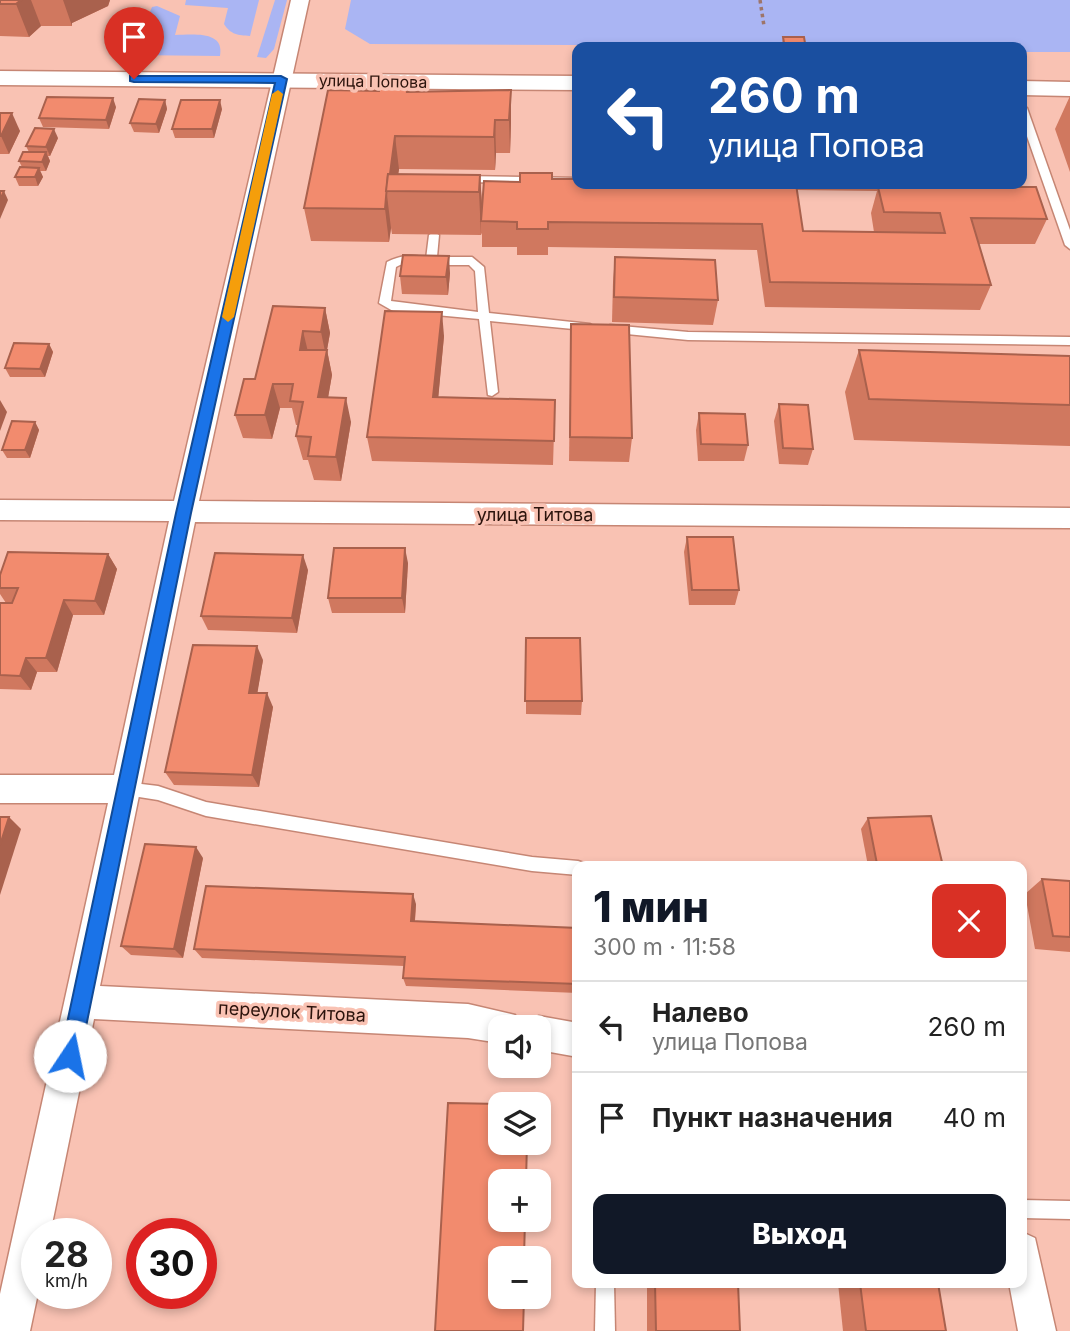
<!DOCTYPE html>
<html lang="ru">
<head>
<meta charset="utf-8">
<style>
  :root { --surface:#fff; --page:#f2f2f2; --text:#222; --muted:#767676; --line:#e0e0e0; --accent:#111827 }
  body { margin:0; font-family:Inter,sans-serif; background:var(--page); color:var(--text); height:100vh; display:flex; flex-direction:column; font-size:26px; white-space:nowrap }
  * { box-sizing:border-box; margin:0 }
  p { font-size:23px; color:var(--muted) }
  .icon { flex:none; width:38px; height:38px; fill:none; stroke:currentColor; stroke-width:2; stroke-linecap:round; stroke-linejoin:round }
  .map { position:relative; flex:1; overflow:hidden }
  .sheet { position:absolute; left:572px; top:861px; width:455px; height:427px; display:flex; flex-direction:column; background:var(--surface); border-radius:14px; box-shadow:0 4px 10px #0003 }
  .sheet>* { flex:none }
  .guide { position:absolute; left:572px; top:42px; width:455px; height:147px; border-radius:14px; box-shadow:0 4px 10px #0003; background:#1a4fa0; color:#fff; overflow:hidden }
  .fabs { position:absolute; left:488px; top:1015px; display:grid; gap:14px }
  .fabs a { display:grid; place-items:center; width:63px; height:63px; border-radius:14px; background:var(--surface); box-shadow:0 4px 10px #0003; font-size:35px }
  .speed { position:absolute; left:21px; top:1218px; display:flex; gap:14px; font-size:35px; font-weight:700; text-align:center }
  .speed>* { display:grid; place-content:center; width:91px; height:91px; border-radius:50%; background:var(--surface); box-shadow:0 4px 10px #0003; line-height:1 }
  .speed small { font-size:18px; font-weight:400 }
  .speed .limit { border:10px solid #d22; background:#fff; color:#111 }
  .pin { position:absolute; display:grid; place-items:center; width:60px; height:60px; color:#fff; margin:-72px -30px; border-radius:50% 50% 50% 0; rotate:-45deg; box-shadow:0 0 7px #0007 }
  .pin .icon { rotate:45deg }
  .me { position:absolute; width:77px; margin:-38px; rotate:11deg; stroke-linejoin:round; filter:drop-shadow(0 0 5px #0008) }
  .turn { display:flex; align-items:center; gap:24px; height:147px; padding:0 21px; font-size:32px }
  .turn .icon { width:91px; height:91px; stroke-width:2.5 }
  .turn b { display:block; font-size:49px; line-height:60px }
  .round { display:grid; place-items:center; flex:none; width:74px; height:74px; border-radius:14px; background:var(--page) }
  .headline { display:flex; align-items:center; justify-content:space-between; height:119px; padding:0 21px }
  h1 { font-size:42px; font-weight:800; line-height:52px; color:var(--accent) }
  .action { display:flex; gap:14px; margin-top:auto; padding:14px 21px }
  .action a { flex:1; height:80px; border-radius:14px; background:var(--accent); color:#fff; font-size:28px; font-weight:800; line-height:80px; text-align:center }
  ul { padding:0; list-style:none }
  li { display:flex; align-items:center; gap:21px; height:91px; padding:0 21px; border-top:2px solid var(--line) }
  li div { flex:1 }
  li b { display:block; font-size:26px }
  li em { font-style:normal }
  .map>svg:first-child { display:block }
</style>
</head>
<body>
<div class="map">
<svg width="1070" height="1331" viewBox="0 0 1070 1331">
  <rect width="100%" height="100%" fill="#f9c2b3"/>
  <g fill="#aab5f3">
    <path d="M186 0H259L250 36C238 35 231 35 224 24L228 8 185 5Z"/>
    <polygon points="275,0 287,0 274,49 266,58 257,57"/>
    <polygon points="351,0 1070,0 1070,52 1022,52 1022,47 370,44 345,29"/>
    <path d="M157 6 180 16 175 35C192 35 225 30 220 56L133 55 152 7Z"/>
  </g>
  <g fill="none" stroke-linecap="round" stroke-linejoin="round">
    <g stroke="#c68674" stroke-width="3">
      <g id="service">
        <polygon points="1022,105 1027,108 1070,230 1070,249 1065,245 1022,122"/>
        <polygon points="462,176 578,178 578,184 580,184 578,184 462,182 458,181 457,179"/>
        <path d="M434 232 439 235 437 257H472L484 267 489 313 590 324 596 328 594 331 490 321 498 392 492 396 488 395 479 319 393 311 379 303 387 262C398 256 415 253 426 259L429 235ZM426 261 431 265H469L475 271 478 312 391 301 396 267C405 261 417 266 426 261Z"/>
        <polygon points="610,325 688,332 1070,337 1070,345 688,340 606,332 604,329"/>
        <polygon points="125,782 158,786 206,802 532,857 578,861 584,863 585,866 578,866 578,875 532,871 206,816 158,800 120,794 118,789 120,784"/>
        <polygon points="1022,1200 1070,1201 1070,1219 1022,1218"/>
        <polygon points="596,1283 614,1283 615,1331 595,1331"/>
      </g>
    </g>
    <g stroke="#c68674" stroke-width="3">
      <g id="minor">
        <polygon points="291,0 309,0 199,501 1070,508 1070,528 195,522 100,986 468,1004 515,1015 520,1027 500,1027 500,1043 468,1038 94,1019 50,1234 37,1234 38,1293 30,1331 0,1331 0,1294 108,803 0,803 0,775 114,775 169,521 0,520 0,500 174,501"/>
        <polygon points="539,1016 578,1023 578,1057 539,1050 539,1027 525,1027 527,1021"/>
        <polygon points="1022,1232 1035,1238 1056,1331 1018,1331 1009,1283 1022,1283"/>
      </g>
    </g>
    <g stroke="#c68674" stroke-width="3">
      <g id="tertiary">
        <polygon points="0,71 578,76 578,90 0,85"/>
        <polygon points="1022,81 1070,82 1070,96 1022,95"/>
      </g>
    </g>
    <polyline stroke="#9e7569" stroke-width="3.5" stroke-dasharray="3.5 3.5" stroke-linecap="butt" points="760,0 764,26"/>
    <use href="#service" fill="#fff" fill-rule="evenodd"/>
    <use href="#minor" fill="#fff" fill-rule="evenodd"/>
    <use href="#tertiary" fill="#fff" fill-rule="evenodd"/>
  </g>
  <g fill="#d0785f" fill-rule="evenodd">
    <polygon points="0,0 110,0 108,6 72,23 72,26 41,26 29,37 0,36"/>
    <polygon points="783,37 805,43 804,47 782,47"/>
    <path d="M511 90V123L510 153H496L495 170 399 169 398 174 480 175 482 207 520 182 552 179 578 184H961L962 187 1047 219 1035 244H978L991 285 980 310 765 307 757 250 548 247V255H517V247H482V233L481 235 392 234 391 228 389 242 311 241 304 208 409 92ZM797 190 877 191 871 213 874 232 803 231Z"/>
    <polygon points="1070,96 1070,172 1055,129"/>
    <polygon points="165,100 167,109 159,133 134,132 130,123"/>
    <polygon points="116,107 109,129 43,127 39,118"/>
    <polygon points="222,109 214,138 175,138 172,129"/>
    <polygon points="0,113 20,131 9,154 0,154"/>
    <polygon points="58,138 50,156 48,156 50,161 46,171 40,171 43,177 38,186 19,186 15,177 22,167 19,161 29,152 26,146"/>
    <polygon points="615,257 718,300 713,325 612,322 613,282"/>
    <polygon points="450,273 448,295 402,294 400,276"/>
    <polygon points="325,308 330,333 327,350 332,375 328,397 351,422 341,481 314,480 308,460 303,460 296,436 298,425 296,425 292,408 280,408 272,439 243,438 235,415 255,379"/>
    <polygon points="571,324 632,438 629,462 569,461"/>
    <polygon points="444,336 438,398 555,400 553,465 372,461 367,437"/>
    <polygon points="49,344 53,352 45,377 10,377 5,368"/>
    <polygon points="859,350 1070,356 1070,446 854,440 845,392"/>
    <polygon points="779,404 813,449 808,465 779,464 774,421"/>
    <polygon points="699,413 748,445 744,461 698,461 696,430"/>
    <polygon points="35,422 39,430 30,458 7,458 2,450"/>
    <polygon points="687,537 739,590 735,605 689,605 684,552"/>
    <polygon points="108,554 117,569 104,615 73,615 57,672 37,672 31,690 0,689 0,603 6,603 0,594 0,575"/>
    <polygon points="408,563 405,613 332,613 328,598"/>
    <polygon points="308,570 297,633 208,630 201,616"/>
    <polygon points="526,638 582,701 581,715 526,714"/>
    <polygon points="263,660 257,693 273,707 259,787 174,785 165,772"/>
    <polygon points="868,818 942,862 938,866 868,866 861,829"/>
    <polygon points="203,858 183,958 131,955 121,946"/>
    <polygon points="1042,879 1070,881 1070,952 1035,949 1025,894"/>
    <polygon points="416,904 415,921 578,928 578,993 406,986 403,978 404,966 202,958 194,949"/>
    <polygon points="647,1283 738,1283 740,1331 647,1331"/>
    <polygon points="838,1283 938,1283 946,1331 843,1331"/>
  </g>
  <g fill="#a9614d">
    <polygon points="21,0 31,0 41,26 29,37 16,4"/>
    <polygon points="63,0 110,0 108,6 72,23 72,26"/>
    <polygon points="511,90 511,123 510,153 509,120"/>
    <polygon points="113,98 116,107 109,129 106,120"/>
    <polygon points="165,100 167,109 159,133 156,124"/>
    <polygon points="220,100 222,109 214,138 212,129"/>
    <polygon points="12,113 20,131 9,154 1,136"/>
    <polygon points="495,120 496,153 495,170 494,137"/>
    <polygon points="54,129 58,138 50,156 46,147"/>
    <polygon points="395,136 399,169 396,191 387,191"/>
    <polygon points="46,152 50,161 46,171 42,162"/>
    <polygon points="39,168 43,177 38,186 35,177"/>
    <polygon points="480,175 483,218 481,221 481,235 479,192"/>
    <polygon points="4,191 8,200 0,219 0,200"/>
    <polygon points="387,195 391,228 389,242 385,209"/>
    <polygon points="449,256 450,273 448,295 446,277"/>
    <polygon points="325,308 330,333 326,355 327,350 332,375 324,421 318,397 326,356 321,332"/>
    <polygon points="442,312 444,336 436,422 433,397"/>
    <polygon points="303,331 309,356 300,350"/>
    <polygon points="49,344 53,352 45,377 40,369"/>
    <polygon points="273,384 280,408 272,439 265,415"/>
    <polygon points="346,398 351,422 341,481 336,457"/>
    <polygon points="0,400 7,412 0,431"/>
    <polygon points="35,422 39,430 30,458 25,450"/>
    <polygon points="405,548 408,563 405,613 402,598"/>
    <polygon points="108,554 117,569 104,615 95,601"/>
    <polygon points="303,555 308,570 297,633 292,618"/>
    <polygon points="64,600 73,615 57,672 46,658"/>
    <polygon points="257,646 263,660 255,707 249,693"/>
    <polygon points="26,658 37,672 31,690 20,676"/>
    <polygon points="267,693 273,707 259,787 252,775"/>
    <polygon points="9,817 21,829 0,895 0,845"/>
    <polygon points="196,847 203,858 183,958 174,949"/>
    <polygon points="413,894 416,904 414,931 411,921"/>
  </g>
  <g fill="#f28b6e" stroke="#a9614d" stroke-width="2">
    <polygon points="0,0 21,0 16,4 0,4"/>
    <polygon points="783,37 804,37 805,43 784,43"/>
    <polygon points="380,85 408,85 407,92 511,90 509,120 495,120 494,137 395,136 390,174 388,174 385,209 304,208 328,90 379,91"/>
    <polygon points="47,97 113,98 106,120 39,118"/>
    <polygon points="139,99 165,100 156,124 130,123"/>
    <polygon points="181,100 220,100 212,129 172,129"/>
    <polygon points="0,113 12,113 1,136 0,136"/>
    <polygon points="35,128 54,129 46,147 26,146"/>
    <polygon points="23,152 46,152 42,162 19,161"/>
    <polygon points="20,167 39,168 35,177 15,177"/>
    <polygon points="520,173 552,173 552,179 578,179 578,184 796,184 803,231 945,233 940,213 884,212 878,187 903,187 902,184 961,184 962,187 1036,187 1047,219 971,218 991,285 770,282 762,224 548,222 548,229 517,229 517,222 481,221 484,181 520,182"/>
    <polygon points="388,174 480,175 479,192 386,191"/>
    <polygon points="0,191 4,191 0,200"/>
    <polygon points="403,255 449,256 446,277 400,276"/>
    <polygon points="615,257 715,260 718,300 614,297"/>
    <polygon points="273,306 325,308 321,332 303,331 300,350 327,350 318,397 346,398 336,457 308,456 311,437 296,436 303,402 290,401 293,384 273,384 265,415 235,415 244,379 255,379"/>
    <polygon points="385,311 442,312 433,397 555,400 554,441 367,437"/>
    <polygon points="571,324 629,325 632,438 570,437"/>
    <polygon points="14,343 49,344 40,369 5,368"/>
    <polygon points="859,350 1070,356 1070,405 869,399"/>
    <polygon points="779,404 808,405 813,449 783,448"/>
    <polygon points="699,413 745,414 748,445 701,444"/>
    <polygon points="12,421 35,422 25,450 2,450"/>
    <polygon points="687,537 733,537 739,590 692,590"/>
    <polygon points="334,548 405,548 402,598 328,598"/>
    <polygon points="8,552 108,554 95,601 64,600 46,658 26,658 20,676 0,675 0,603 12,603 18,588 0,588 0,575"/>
    <polygon points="215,553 303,555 292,618 201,616"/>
    <polygon points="526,638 580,638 582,701 525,701"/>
    <polygon points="193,645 257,646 249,693 267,693 252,775 165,772"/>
    <polygon points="931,816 942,862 877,864 868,818"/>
    <polygon points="0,817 9,817 0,845"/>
    <polygon points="145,844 196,847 174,949 121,946"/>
    <polygon points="1042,879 1070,881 1070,937 1053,936"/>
    <polygon points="206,886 413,894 411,921 578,928 578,984 403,978 405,957 194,949"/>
    <polygon points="448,1103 500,1104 500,1143 527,1143 526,1181 500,1181 500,1220 525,1220 524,1258 500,1258 500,1297 524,1297 523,1331 435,1331"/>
    <polygon points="655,1283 738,1283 740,1331 656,1331"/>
    <polygon points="860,1283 938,1283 946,1331 866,1331"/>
  </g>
  <polygon fill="#1a73e8" stroke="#114b97" stroke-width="2" points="130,76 281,76 287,79 191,513 80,1056 77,1063 70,1066 63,1063 60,1056 176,513 275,83 134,82 130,81"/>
  <polygon fill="#f59e0b" points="278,90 283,94 234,317 228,322 222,317 272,94"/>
  <g text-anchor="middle" stroke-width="7" stroke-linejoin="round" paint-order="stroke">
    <g font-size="16" fill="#2b130c" stroke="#f9c2b3">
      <text transform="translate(373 81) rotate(1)" y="6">улица Попова</text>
    </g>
    <g font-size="18" fill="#2b130c" stroke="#f9c2b3">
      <text x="535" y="521">улица Титова</text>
      <text transform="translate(292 1012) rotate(3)" y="6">переулок Титова</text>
    </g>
  </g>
</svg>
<div class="fabs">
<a><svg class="icon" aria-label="sound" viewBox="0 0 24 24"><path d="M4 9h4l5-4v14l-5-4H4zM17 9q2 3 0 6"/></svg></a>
<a><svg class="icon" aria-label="layers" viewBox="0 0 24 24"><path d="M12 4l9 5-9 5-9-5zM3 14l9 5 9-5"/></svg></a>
<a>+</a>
<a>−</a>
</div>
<div class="speed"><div>28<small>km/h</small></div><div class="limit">30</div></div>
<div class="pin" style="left:134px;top:79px;background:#d93025"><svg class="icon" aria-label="arrive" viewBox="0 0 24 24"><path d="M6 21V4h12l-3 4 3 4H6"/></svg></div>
<svg class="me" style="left:70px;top:1056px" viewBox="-20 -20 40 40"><circle r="19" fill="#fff"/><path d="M0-13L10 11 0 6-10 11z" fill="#1a73e8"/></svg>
<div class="guide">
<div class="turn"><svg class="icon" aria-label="left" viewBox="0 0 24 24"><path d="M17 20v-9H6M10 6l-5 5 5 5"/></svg><div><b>260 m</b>улица Попова</div></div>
</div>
<section class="sheet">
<div class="headline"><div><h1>1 мин</h1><p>300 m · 11:58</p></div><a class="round" style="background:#d93025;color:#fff"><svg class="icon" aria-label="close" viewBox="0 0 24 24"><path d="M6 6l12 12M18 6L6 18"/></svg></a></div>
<ul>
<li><svg class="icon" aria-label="left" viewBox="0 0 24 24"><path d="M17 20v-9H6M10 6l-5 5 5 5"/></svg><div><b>Налево</b><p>улица Попова</p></div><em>260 m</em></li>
<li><svg class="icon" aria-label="arrive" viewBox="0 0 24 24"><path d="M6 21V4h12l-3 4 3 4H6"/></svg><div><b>Пункт назначения</b></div><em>40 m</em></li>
</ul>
<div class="action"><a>Выход</a></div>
</section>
</div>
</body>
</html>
